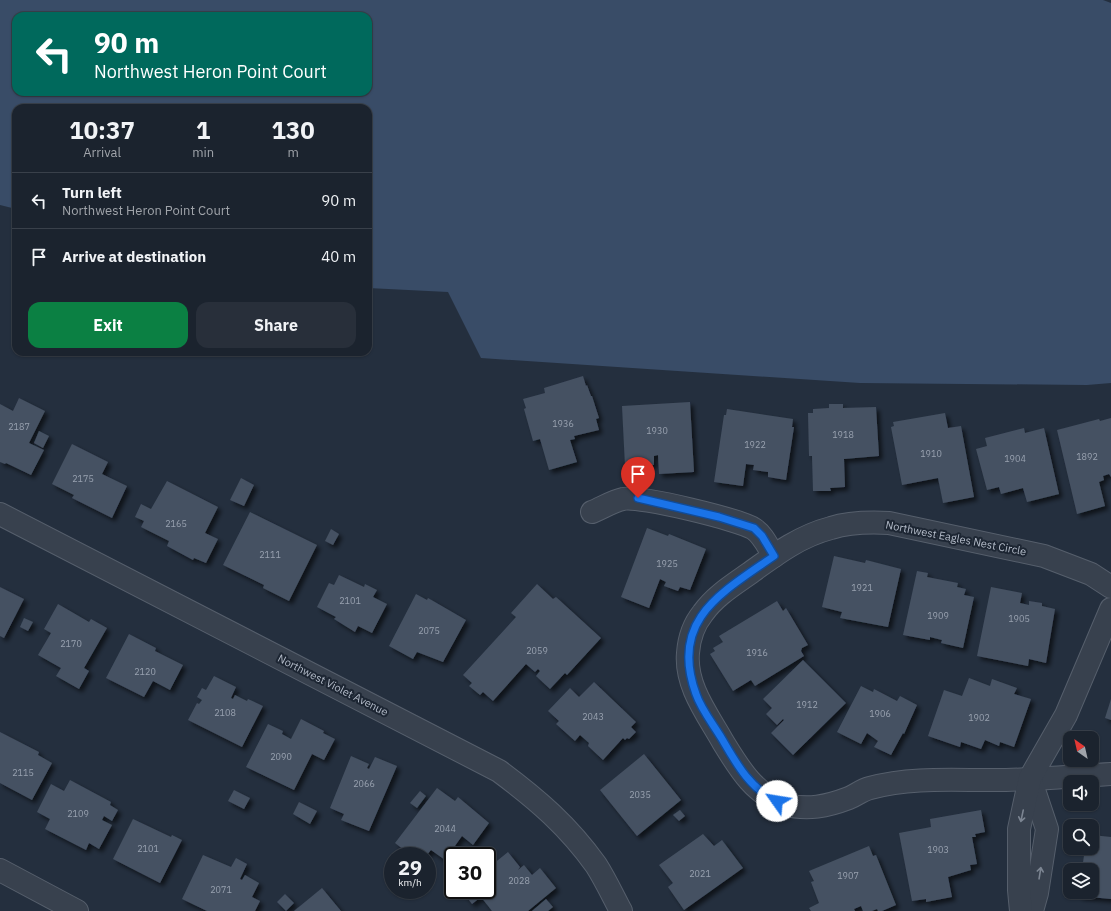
<!DOCTYPE html>
<html lang="en">
<head>
<meta charset="utf-8">
<style>
  :root { --surface:#1b232e; --page:#282f3a; --text:#f1f3f6; --muted:#a0a4aa; --line:#39404a; --accent:#0b8043 }
  body { margin:0; font-family:"IBM Plex Sans",sans-serif; background:var(--page); color:var(--text); height:100vh; display:flex; flex-direction:column; font-size:15px; white-space:nowrap }
  * { box-sizing:border-box; margin:0 }
  p { font-size:13px; color:var(--muted) }
  .icon { flex:none; width:22px; height:22px; fill:none; stroke:currentColor; stroke-width:2; stroke-linecap:round; stroke-linejoin:round }
  .map { position:relative; flex:1; overflow:hidden }
  .sheet { position:absolute; left:12px; top:104px; width:360px; height:252px; display:flex; flex-direction:column; background:var(--surface); border-radius:12px; box-shadow:0 1px 3px #0004,0 0 0 1px var(--line) }
  .sheet>* { flex:none }
  .banner { position:absolute; left:12px; top:12px; width:360px; height:84px; border-radius:12px; box-shadow:0 1px 3px #0004,0 0 0 1px var(--line); background:#00695c; color:#fff; overflow:hidden }
  .needle { width:26px; rotate:326deg }
  .controls { position:absolute; left:1063px; top:731px; display:grid; gap:8px }
  .controls a { display:grid; place-items:center; width:36px; height:36px; border-radius:8px; background:var(--surface); box-shadow:0 1px 3px #0004,0 0 0 1px var(--line); font-size:20px }
  .speed { position:absolute; left:384px; top:847px; display:flex; gap:8px; font-size:20px; font-weight:700; text-align:center }
  .speed>* { display:grid; place-content:center; width:52px; height:52px; border-radius:50%; background:var(--surface); box-shadow:0 1px 3px #0004,0 0 0 1px var(--line); line-height:1 }
  .speed small { font-size:10px; font-weight:400 }
  .speed .limit { border:2px solid #111; border-radius:6px; background:#fff; color:#111 }
  .pin { position:absolute; display:grid; place-items:center; width:34px; height:34px; color:#fff; margin:-41px -17px; border-radius:50% 50% 50% 0; rotate:-45deg; box-shadow:0 0 4px #0007 }
  .pin .icon { rotate:45deg }
  .me { position:absolute; width:44px; margin:-22px; rotate:302deg; stroke-linejoin:round; filter:drop-shadow(0 0 3px #0008) }
  .turn { display:flex; align-items:center; gap:14px; height:84px; padding:0 16px; font-size:18px }
  .turn .icon { width:52px; height:52px; stroke-width:2.5 }
  .turn b { display:block; font-size:28px; line-height:34px }
  .eta { display:flex; justify-content:space-evenly; align-items:center; height:68px; text-align:center }
  .eta b { font-size:24px; font-weight:700; line-height:28px }
  .cta { display:flex; gap:8px; margin-top:auto; padding:8px 16px }
  .cta a { flex:1; height:46px; border-radius:12px; background:var(--accent); color:#fff; font-size:16px; font-weight:700; line-height:46px; text-align:center }
  .cta a+a { background:var(--page); color:var(--text) }
  ul { padding:0; list-style:none }
  li { display:flex; align-items:center; gap:12px; height:56px; padding:0 16px; border-top:1px solid var(--line) }
  li div { flex:1 }
  li b { display:block; font-size:15px }
  li em { font-style:normal }
  .map>svg:first-child { display:block }
</style>
</head>
<body>
<div class="map">
<svg width="1111" height="911" viewBox="0 0 1111 911">
  <defs>
    <filter id="shadow"><feDropShadow dx="3.5" dy="3.5" stdDeviation="2" flood-color="#0009"/></filter>
  </defs>
  <rect width="100%" height="100%" fill="#242f3e"/>
  <path fill="#394c67" fill-rule="evenodd" d="M0 0H1103L1111 3V383L1087 385 860 383 481 358 448 292 368 288V108H16V209L0 205ZM16 16H368V92H16Z"/>
  <g fill="#455162" filter="url(#shadow)">
    <polygon points="583,376 586,386 587,385 591,396 592,396 599,418 596,419 599,430 574,436 575,439 570,440 577,462 549,470 540,439 533,441 524,409 526,408 523,399 545,393 544,388"/>
    <polygon points="19,398 45,411 29,443 44,450 31,475 6,463 5,464 0,462 0,404 13,411"/>
    <polygon points="690,402 694,472 659,474 658,455 654,456 654,465 625,466 622,406"/>
    <polygon points="829,404 843,404 843,408 876,407 879,456 844,459 845,487 830,488 831,491 813,491 812,456 809,456 808,413 813,413 813,409 829,408"/>
    <polygon points="727,409 793,419 792,427 794,427 786,480 768,477 768,472 753,470 754,465 746,464 743,486 714,482 724,415 726,415"/>
    <polygon points="945,413 948,428 961,426 974,497 943,503 938,478 902,485 891,427 894,426 893,422"/>
    <polygon points="1111,418 1111,477 1109,474 1103,476 1104,480 1099,482 1105,506 1077,514 1057,430 1099,419 1100,421"/>
    <polygon points="1024,428 1025,433 1044,428 1059,494 1027,502 1023,488 1001,494 999,487 987,490 976,449 987,446 985,438"/>
    <polygon points="39,431 49,436 43,448 34,443"/>
    <polygon points="72,444 108,462 102,474 127,486 112,518 72,498 74,495 52,484"/>
    <polygon points="241,478 254,485 244,506 230,500"/>
    <polygon points="167,481 218,507 205,533 218,539 206,563 194,558 193,560 167,546 169,541 141,527 144,521 135,517 141,504 151,509"/>
    <polygon points="250,512 317,545 289,601 263,588 264,585 223,565"/>
    <polygon points="647,528 668,536 669,534 706,549 690,590 680,587 678,591 664,586 666,582 660,579 649,608 621,597"/>
    <polygon points="331,529 339,534 333,545 325,541"/>
    <polygon points="834,556 865,563 866,560 901,569 888,627 840,618 842,612 822,607"/>
    <polygon points="917,571 928,573 927,577 958,583 957,587 966,589 964,595 974,597 963,648 941,643 942,640 930,637 930,640 903,635"/>
    <polygon points="339,575 364,587 365,584 377,590 373,597 387,604 372,633 358,626 355,632 334,619 336,617 317,607 329,583 334,585"/>
    <polygon points="537,584 553,599 556,597 601,638 567,675 565,673 550,689 536,676 540,671 538,669 535,672 526,664 493,701 483,692 480,695 469,686 472,683 463,675 516,617 511,613"/>
    <polygon points="0,587 24,599 4,638 0,636"/>
    <polygon points="991,587 1022,593 1020,603 1029,605 1029,601 1042,603 1042,606 1055,609 1046,663 1029,659 1028,666 977,656"/>
    <polygon points="416,594 427,600 428,598 466,620 443,662 417,652 413,659 389,646"/>
    <polygon points="777,601 783,611 786,608 808,645 802,648 801,651 804,656 755,686 751,680 733,691 710,654 715,651 713,648 723,642 719,636"/>
    <polygon points="58,604 89,622 91,619 107,628 84,668 89,671 79,689 56,676 61,668 38,655 51,633 44,629"/>
    <polygon points="24,618 33,622 28,631 20,627"/>
    <polygon points="129,634 156,648 155,651 183,665 170,690 153,681 144,697 106,678"/>
    <polygon points="803,660 846,703 793,755 771,733 784,720 783,719 777,725 766,714 772,708 763,699"/>
    <polygon points="214,676 236,687 231,698 233,699 235,695 247,701 248,699 263,706 242,747 188,720 197,703 199,704 202,700 197,697 202,688 206,690"/>
    <polygon points="969,678 990,686 992,679 1017,688 1014,694 1031,699 1014,747 1000,742 999,746 985,740 981,749 961,742 960,747 928,736 944,690 962,696"/>
    <polygon points="594,682 636,722 631,727 636,732 629,739 627,738 625,740 623,738 603,760 588,746 589,743 580,735 575,741 556,724 559,721 548,711 570,688 579,697"/>
    <polygon points="861,686 873,692 874,689 897,701 900,696 917,705 904,734 903,733 891,755 874,747 878,741 867,733 861,744 837,732"/>
    <polygon points="1111,699 1111,720 1105,718"/>
    <polygon points="301,719 324,731 323,733 335,739 324,760 312,754 294,790 246,767 268,724 283,731 282,734 291,739"/>
    <polygon points="0,732 39,752 38,755 52,763 32,800 0,783"/>
    <polygon points="644,754 681,800 637,836 600,790"/>
    <polygon points="351,756 369,764 367,768 369,769 375,757 397,766 369,831 341,820 344,814 330,808"/>
    <polygon points="70,780 111,802 110,805 118,810 112,821 104,816 102,820 112,825 99,849 89,843 86,850 45,829 50,819 37,812 51,784 64,791"/>
    <polygon points="437,788 455,801 458,797 489,823 473,845 462,836 445,860 431,850 426,856 412,856 395,843"/>
    <polygon points="234,790 250,798 244,809 228,801"/>
    <polygon points="420,791 426,796 417,808 410,803"/>
    <polygon points="299,802 317,811 310,824 293,814"/>
    <polygon points="680,810 685,816 679,821 673,815"/>
    <polygon points="981,810 985,832 975,834 976,837 972,837 977,864 970,865 971,870 948,877 952,897 926,902 926,899 912,901 899,833 931,827 930,819"/>
    <polygon points="133,819 171,837 172,835 182,840 160,883 113,859"/>
    <polygon points="703,834 714,846 722,840 743,868 684,910 668,887 673,883 659,865"/>
    <polygon points="1092,835 1111,837 1111,899 1079,896 1080,892 1092,892 1092,870 1082,870 1085,848 1092,848"/>
    <polygon points="869,846 873,856 876,855 896,905 882,911 878,911 877,909 872,911 863,911 861,906 854,909 855,911 811,911 809,908 819,903 811,882 814,881 809,871"/>
    <polygon points="508,852 520,867 518,870 524,865 532,875 540,868 556,888 528,911 492,911 481,897 472,904 462,891 487,890 487,869"/>
    <polygon points="203,855 231,867 236,858 247,864 240,879 242,880 245,875 259,883 252,897 260,901 255,911 207,911 182,899"/>
    <polygon points="322,888 341,911 294,911"/>
    <polygon points="285,894 294,903 286,911 277,902"/>
    <polygon points="546,899 553,907 548,911 532,911"/>
  </g>
  <g fill="none" stroke-linecap="round" stroke-linejoin="round">
    <g stroke="#565f6c" stroke-width="24">
      <g id="minor">
        <path d="M592 512C602 508 613 501 623 499 638 495 741 520 754 529 763 535 768 547 774 556"/>
        <path d="M0 514 499 771C538 800 568 826 596 865 605 879 613 896 621 911"/>
        <path d="M1111 587 1091 574 1044 556 889 523C870 522 850 522 831 528 800 536 776 554 750 573 733 585 715 596 703 613 694 624 689 639 688 653 685 686 708 715 723 742 739 768 754 794 784 804 807 811 828 806 849 798 856 795 862 790 870 788 915 776 960 781 1006 780 1041 779 1076 776 1111 774"/>
        <polyline points="1030,778 1047,829 1037,893 1032,911"/>
        <polyline points="0,870 77,911"/>
        <polyline points="1021,911 1019,890 1019,829 1030,778 1066,715 1111,609"/>
      </g>
    </g>
    <use href="#minor" stroke="#38414e" stroke-width="22"/>
  </g>
  <defs><path id="oneway-shaft" d="M-6 0H5M1.5-3L5.5 0L1.5 3" fill="none" stroke-width="1.6" stroke-linecap="round" stroke-linejoin="round"/></defs>
  <g stroke="#7c8592">
    <use href="#oneway-shaft" transform="translate(1022 816) rotate(102)"/>
    <use href="#oneway-shaft" transform="translate(1040 873) rotate(-81)"/>
  </g>
  <g fill="none" stroke-linecap="round" stroke-linejoin="round">
    <g stroke="#114b97" stroke-width="10">
      <path id="route" d="M638 498 719 517 754 528 762 536 774 556C721 593 669 620 696 694 701 709 713 724 722 739 736 763 750 789 777 801"/>
    </g>
    <use href="#route" stroke="#1a73e8" stroke-width="7"/>
  </g>
  <g text-anchor="middle" stroke-width="4" stroke-linejoin="round" paint-order="stroke">
    <g font-size="9" fill="#98a1af">
      <text x="563" y="427">1936</text>
      <text x="19" y="430">2187</text>
      <text x="657" y="434">1930</text>
      <text x="843" y="438">1918</text>
      <text x="755" y="448">1922</text>
      <text x="931" y="457">1910</text>
      <text x="1087" y="460">1892</text>
      <text x="1015" y="462">1904</text>
      <text x="83" y="482">2175</text>
      <text x="176" y="527">2165</text>
      <text x="270" y="558">2111</text>
      <text x="667" y="567">1925</text>
      <text x="862" y="591">1921</text>
      <text x="350" y="604">2101</text>
      <text x="938" y="619">1909</text>
      <text x="1019" y="622">1905</text>
      <text x="429" y="634">2075</text>
      <text x="71" y="647">2170</text>
      <text x="537" y="654">2059</text>
      <text x="757" y="656">1916</text>
      <text x="145" y="675">2120</text>
      <text x="807" y="708">1912</text>
      <text x="225" y="716">2108</text>
      <text x="880" y="717">1906</text>
      <text x="593" y="720">2043</text>
      <text x="979" y="721">1902</text>
      <text x="281" y="760">2090</text>
      <text x="23" y="776">2115</text>
      <text x="364" y="787">2066</text>
      <text x="640" y="798">2035</text>
      <text x="78" y="817">2109</text>
      <text x="445" y="832">2044</text>
      <text x="148" y="852">2101</text>
      <text x="938" y="853">1903</text>
      <text x="700" y="877">2021</text>
      <text x="848" y="879">1907</text>
      <text x="519" y="884">2028</text>
      <text x="221" y="893">2071</text>
    </g>
    <g font-size="11" fill="#b4bcc9" stroke="#1d2633">
      <text transform="translate(956 538) rotate(11)" y="4">Northwest Eagles Nest Circle</text>
      <text transform="translate(333 685) rotate(27)" y="4">Northwest Violet Avenue</text>
    </g>
  </g>
</svg>
<div class="controls">
<a><svg class="needle" viewBox="-14 -14 28 28"><path d="M0-13l5 13h-10z" fill="#e53935"/><path d="M0 13l5-13h-10z" fill="#a0a4aa"/></svg></a>
<a><svg class="icon" aria-label="sound" viewBox="0 0 24 24"><path d="M4 9h4l5-4v14l-5-4H4zM17 9q2 3 0 6"/></svg></a>
<a><svg class="icon" aria-label="search" viewBox="0 0 24 24"><circle cx="10" cy="10" r="6"/><path d="M15 15l6 6"/></svg></a>
<a><svg class="icon" aria-label="layers" viewBox="0 0 24 24"><path d="M12 4l9 5-9 5-9-5zM3 14l9 5 9-5"/></svg></a>
</div>
<div class="speed"><div>29<small>km/h</small></div><div class="limit">30</div></div>
<div class="pin" style="left:638px;top:498px;background:#d93025"><svg class="icon" aria-label="arrive" viewBox="0 0 24 24"><path d="M6 21V4h12l-3 4 3 4H6"/></svg></div>
<svg class="me" style="left:777px;top:801px" viewBox="-20 -20 40 40"><circle r="19" fill="#fff"/><path d="M0-13L10 11 0 6-10 11z" fill="#1a73e8"/></svg>
<div class="banner">
<div class="turn"><svg class="icon" aria-label="left" viewBox="0 0 24 24"><path d="M17 20v-9H6M10 6l-5 5 5 5"/></svg><div><b>90 m</b>Northwest Heron Point Court</div></div>
</div>
<section class="sheet">
<div class="eta">
<div><b>10:37</b><p>Arrival</p></div>
<div><b>1</b><p>min</p></div>
<div><b>130</b><p>m</p></div>
</div>
<ul>
<li><svg class="icon" aria-label="left" viewBox="0 0 24 24"><path d="M17 20v-9H6M10 6l-5 5 5 5"/></svg><div><b>Turn left</b><p>Northwest Heron Point Court</p></div><em>90 m</em></li>
<li><svg class="icon" aria-label="arrive" viewBox="0 0 24 24"><path d="M6 21V4h12l-3 4 3 4H6"/></svg><div><b>Arrive at destination</b></div><em>40 m</em></li>
</ul>
<div class="cta"><a>Exit</a><a>Share</a></div>
</section>
</div>
</body>
</html>
